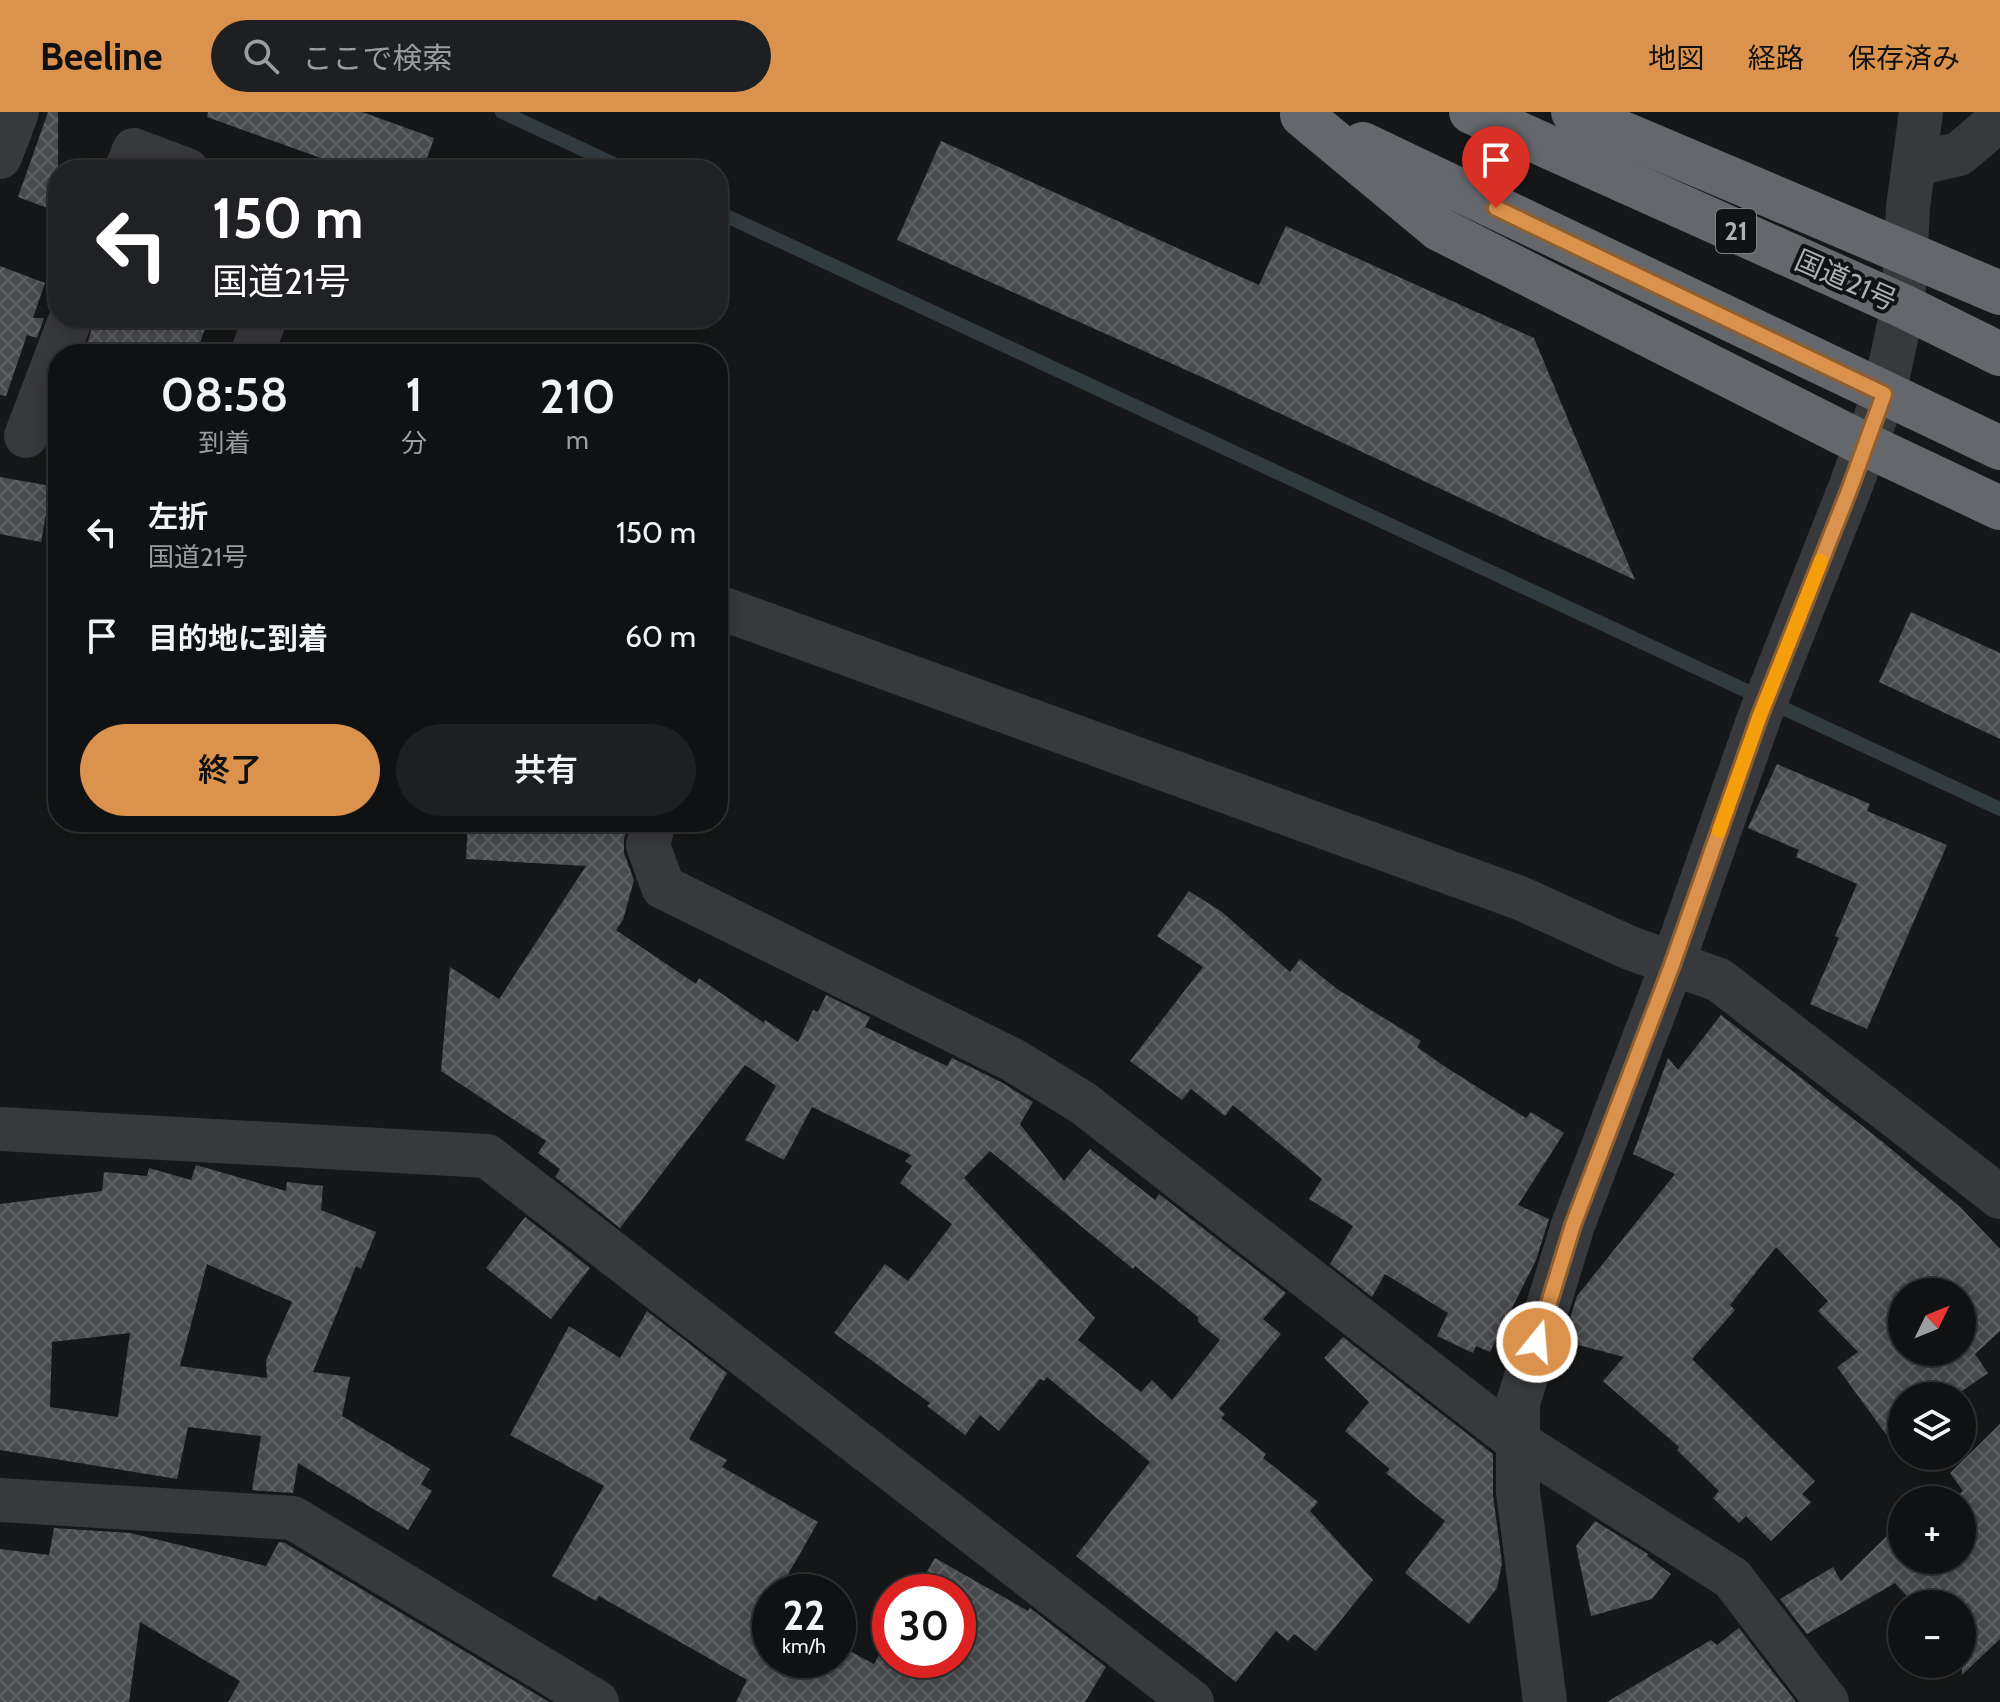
<!DOCTYPE html>
<html lang="ja">
<head>
<meta charset="utf-8">
<style>
  :root { --surface:#101112; --page:#1e1f20; --text:#f1f3f6; --muted:#9c9d9f; --line:#303132; --accent:#da924c }
  body { margin:0; font-family:Cabin,"Noto Sans JP",sans-serif; background:var(--page); color:var(--text); height:100vh; display:flex; flex-direction:column; font-size:30px; white-space:nowrap }
  * { box-sizing:border-box; margin:0 }
  p { font-size:26px; color:var(--muted) }
  .icon { flex:none; width:44px; height:44px; fill:none; stroke:currentColor; stroke-width:2; stroke-linecap:round; stroke-linejoin:round }
  .map { position:relative; flex:1; overflow:hidden }
  .sheet { position:absolute; left:48px; top:232px; width:680px; height:488px; display:flex; flex-direction:column; background:var(--surface); border-radius:32px; box-shadow:0 4px 20px #0003,0 0 0 2px var(--line) }
  .sheet>* { flex:none }
  .banner { position:absolute; left:48px; top:48px; width:680px; height:168px; border-radius:32px; box-shadow:0 4px 20px #0003,0 0 0 2px var(--line); background:#202124; color:#fff; overflow:hidden }
  .needle { width:52px; rotate:47deg }
  .fabs { position:absolute; left:1888px; top:1166px; display:grid; gap:16px }
  .fabs a { display:grid; place-items:center; width:88px; height:88px; border-radius:50%; background:var(--surface); box-shadow:0 4px 20px #0003,0 0 0 2px var(--line); font-size:40px }
  .speed { position:absolute; left:752px; top:1462px; display:flex; gap:16px; font-size:40px; font-weight:700; text-align:center }
  .speed>* { display:grid; place-content:center; width:104px; height:104px; border-radius:50%; background:var(--surface); box-shadow:0 4px 20px #0003,0 0 0 2px var(--line); line-height:1 }
  .speed small { font-size:20px; font-weight:400 }
  .speed .limit { border:12px solid #d22; background:#fff; color:#111 }
  .pin { position:absolute; display:grid; place-items:center; width:68px; height:68px; color:#fff; margin:-82px -34px; border-radius:50% 50% 50% 0; rotate:-45deg; box-shadow:0 0 8px #0007 }
  .pin .icon { rotate:45deg }
  .me { position:absolute; width:88px; margin:-44px; rotate:17deg; stroke-linejoin:round; filter:drop-shadow(0 0 6px #0008) }
  .turn { display:flex; align-items:center; gap:28px; height:168px; padding:0 32px; font-size:36px }
  .turn .icon { width:104px; height:104px; stroke-width:2.5 }
  .turn b { display:block; font-size:56px; line-height:68px }
  .eta { display:flex; justify-content:space-evenly; align-items:center; height:136px; text-align:center }
  .eta b { font-size:48px; font-weight:600; line-height:56px }
  .action { display:flex; gap:16px; margin-top:auto; padding:16px 32px }
  .action a { flex:1; height:92px; border-radius:48px; background:var(--accent); color:#111; font-size:32px; font-weight:600; line-height:92px; text-align:center }
  .action a+a { background:var(--page); color:var(--text) }
  ul { padding:0; list-style:none }
  li { display:flex; align-items:center; gap:24px; height:104px; padding:0 32px }
  li div { flex:1 }
  li b { display:block; font-size:30px }
  li em { font-style:normal }
  header { display:flex; align-items:center; gap:48px; box-sizing:border-box; height:112px; padding:0 40px; background:var(--accent); color:#111 }
  header strong { font-size:38px }
  nav { display:flex; gap:44px; margin-inline-start:auto; font-size:28px }
  .search { width:560px; height:72px; background:var(--page); display:flex; align-items:center; gap:20px; box-sizing:border-box; padding:0 28px; border-radius:44px; color:var(--muted); font-size:30px }
  .map>svg:first-child { display:block }
</style>
</head>
<body>
<header>
<strong>Beeline</strong>
<div class="search"><svg class="icon" aria-label="search" viewBox="0 0 24 24"><circle cx="10" cy="10" r="6"/><path d="M15 15l6 6"/></svg>ここで検索</div>
<nav><a>地図</a><a>経路</a><a>保存済み</a></nav>
</header>
<div class="map">
<svg width="2000" height="1590" viewBox="0 0 2000 1590">
  <defs>
    <pattern id="building-cross-hatch" width="8" height="8" patternUnits="userSpaceOnUse" patternTransform="scale(2)"><rect width="8" height="8" fill="#484a4d"/><path d="M0 0l8 8M0 8l8-8" fill="none" stroke="#606264"/></pattern>
  </defs>
  <rect width="100%" height="100%" fill="#161718"/>
  <g fill="none" stroke-linecap="round" stroke-linejoin="round">
    <g stroke="#323b3f" stroke-width="14">
      <polyline points="502,0 627,58"/>
      <polyline points="718,100 2000,697"/>
    </g>
  </g>
  <g fill="url(#building-cross-hatch)" fill-rule="evenodd">
    <polygon points="48,0 58,0 58,100 18,85"/>
    <polygon points="208,0 362,0 434,26 423,58 354,58 207,5"/>
    <polygon points="941,29 1259,173 1286,114 1534,226 1635,468 1215,271 897,128"/>
    <polygon points="0,154 45,171 33,206 44,206 37,226 27,223 6,284 0,283"/>
    <polygon points="95,206 209,206 196,242 84,242"/>
    <polygon points="0,365 51,374 41,430 0,422"/>
    <polygon points="1911,500 2000,541 2000,627 1879,570"/>
    <polygon points="1777,652 1870,692 1867,699 1947,733 1867,917 1810,892 1839,826 1835,824 1857,772 1796,745 1799,738 1748,716"/>
    <path d="M468 710H628L624 727V741L634 768 623 808 616 818 696 872 699 866 764 911 765 908 798 930 813 898 818 900 826 883 870 905 865 915 947 954 952 946 1001 970 1033 990 1020 1012 1064 1069 1090 1037 1155 1088 1159 1082 1286 1181 1263 1207 1281 1222 1219 1297 1225 1302 1221 1306 1266 1342 1263 1346 1318 1390 1310 1399 1373 1468 1316 1539 1294 1522 1288 1529 1276 1519 1236 1570 1076 1444 1150 1350 1047 1265 1044 1269 1040 1267 999 1319 980 1303 965 1323 927 1294 930 1291 834 1221 885 1152 908 1169 952 1112 900 1071 912 1054 905 1049 911 1043 812 995 784 1048 745 1028 776 974 745 953 620 1116 555 1065 560 1057 538 1041 546 1029 441 959 450 855 499 887 586 754 466 747ZM990 1039 1133 1157 1135 1154 1198 1205V1210L1220 1228 1172 1288 1152 1268 1141 1280 1078 1228 1095 1206 964 1066Z"/>
    <polygon points="1189,779 1222,800 1290,860 1300,847 1337,877 1421,929 1417,935 1444,954 1526,1006 1531,1000 1564,1021 1518,1093 1549,1107 1536,1148 1490,1240 1476,1234 1473,1241 1437,1224 1448,1201 1385,1162 1372,1185 1330,1152 1353,1114 1309,1087 1322,1067 1233,993 1225,1004 1191,977 1182,988 1130,949 1203,855 1157,824"/>
    <path d="M1721 903 1884 1031 1960 1095 2000 1137V1219L1975 1242 1988 1261 1955 1284H1902V1321L1891 1329 1837 1255 1858 1240 1818 1199 1828 1189 1776 1135 1730 1193 1735 1198 1692 1247 1815 1369 1802 1382 1811 1390 1771 1429 1746 1404 1739 1411 1713 1386 1719 1379 1677 1338 1679 1335 1603 1269 1624 1245 1563 1229 1577 1184 1675 1062 1633 1042 1668 946 1678 958ZM1902 1180H1962V1240H1902Z"/>
    <path d="M196 1053 286 1079 287 1070 323 1074 321 1098 376 1120 361 1157 356 1154 313 1260 350 1265 342 1304 430 1357 421 1372 432 1379 408 1418 298 1351 293 1381 252 1378 261 1324 188 1315 177 1367 0 1338V1092L102 1079 104 1060 147 1064 149 1056 191 1068ZM207 1152 292 1190 266 1248 267 1266 180 1254ZM130 1221 118 1305 50 1295 52 1230Z"/>
    <polygon points="525,1105 590,1156 551,1207 486,1156"/>
    <polygon points="647,1199 727,1261 689,1327 727,1348 722,1355 818,1410 778,1480 770,1480 770,1548 838,1548 838,1533 874,1552 890,1524 890,1548 958,1548 958,1480 915,1480 935,1446 1028,1499 1030,1496 1106,1555 1085,1590 736,1590 747,1568 599,1484 596,1489 552,1464 604,1374 510,1323 569,1214 620,1246"/>
    <polygon points="1343,1225 1493,1342 1493,1383 1502,1451 1497,1476 1469,1512 1405,1461 1445,1409 1386,1361 1390,1357 1345,1319 1369,1290 1324,1246"/>
    <polygon points="2000,1312 2000,1527 1962,1563 1962,1492 1914,1492 1895,1471 1807,1522 1780,1487 1833,1455 1841,1469 1898,1413 1902,1417 1902,1448 1962,1448 1962,1388 1951,1388 1963,1379 1950,1361"/>
    <polygon points="1595,1409 1648,1442 1647,1444 1671,1462 1652,1487 1591,1504 1576,1434"/>
    <polygon points="54,1416 130,1421 266,1454 279,1430 285,1431 549,1590 228,1590 240,1569 140,1510 129,1590 0,1590 0,1437 49,1443"/>
    <polygon points="1739,1516 1796,1590 1607,1590 1711,1528 1717,1533"/>
  </g>
  <g fill="none" stroke-linecap="round" stroke-linejoin="round">
    <g stroke="#38393c" stroke-width="44">
      <polyline points="0,45 17,0"/>
      <polyline points="1915,52 1959,42 2000,7"/>
      <polyline points="126,58 134,38 187,58"/>
      <polyline points="252,242 265,206"/>
      <polyline points="26,324 71,206"/>
      <polyline points="718,495 1520,786 1630,836 1719,868 2000,1085"/>
      <polyline points="654,710 648,733 663,775 1013,948 1083,991 1518,1330 1732,1466 1827,1590"/>
      <polyline points="0,1017 487,1044 1192,1590"/>
      <polyline points="0,1388 293,1406 597,1590"/>
      <polyline points="1545,1590 1518,1380 1518,1291 1573,1113 1672,853 1759,606 1850,376 1884,282 1903,194 1908,95 1921,0"/>
    </g>
    <g stroke="#64686d" stroke-width="44">
      <polyline points="1471,0 1903,194 2000,242"/>
      <polyline points="1573,0 2000,181"/>
      <polyline points="1302,3 1439,117 1866,333 2000,396"/>
      <polyline points="1363,32 2000,336"/>
    </g>
  </g>
  <g fill="none" stroke-linecap="round" stroke-linejoin="round">
    <g stroke="#8e5f31" stroke-width="20">
      <polyline id="route" points="1496,96 1884,282 1850,376 1759,606 1672,853 1573,1113 1537,1230"/>
    </g>
    <use href="#route" stroke="#da924c" stroke-width="14"/>
    <polyline stroke="#f59e0b" stroke-width="14" points="1719,719 1759,606 1821,449"/>
  </g>
  <g text-anchor="middle" stroke-width="8" stroke-linejoin="round" paint-order="stroke">
    <rect fill="#111213" stroke="#7c8185" stroke-width="2" x="1716" y="97" width="40" height="44" rx="6"/>
    <g font-size="26" font-weight="bold" fill="#aab0b6">
      <text x="1736" y="128">21</text>
    </g>
    <g font-size="28" fill="#aab0b6" stroke="#111213">
      <text transform="translate(1846 168) rotate(24)" y="10">国道21号</text>
    </g>
  </g>
</svg>
<div class="fabs">
<a><svg class="needle" viewBox="-14 -14 28 28"><path d="M0-13l5 13h-10z" fill="#e53935"/><path d="M0 13l5-13h-10z" fill="#9c9d9f"/></svg></a>
<a><svg class="icon" aria-label="layers" viewBox="0 0 24 24"><path d="M12 4l9 5-9 5-9-5zM3 14l9 5 9-5"/></svg></a>
<a>+</a>
<a>−</a>
</div>
<div class="speed"><div>22<small>km/h</small></div><div class="limit">30</div></div>
<div class="pin" style="left:1496px;top:96px;background:#d93025"><svg class="icon" aria-label="arrive" viewBox="0 0 24 24"><path d="M6 21V4h12l-3 4 3 4H6"/></svg></div>
<svg class="me" style="left:1537px;top:1230px" viewBox="-20 -20 40 40"><circle r="17" fill="#da924c" stroke="#fff" stroke-width="3"/><path d="M0-11L8 9 0 5-8 9z" fill="#fff"/></svg>
<div class="banner">
<div class="turn"><svg class="icon" aria-label="left" viewBox="0 0 24 24"><path d="M17 20v-9H6M10 6l-5 5 5 5"/></svg><div><b>150 m</b>国道21号</div></div>
</div>
<section class="sheet">
<div class="eta">
<div><b>08:58</b><p>到着</p></div>
<div><b>1</b><p>分</p></div>
<div><b>210</b><p>m</p></div>
</div>
<ul>
<li><svg class="icon" aria-label="left" viewBox="0 0 24 24"><path d="M17 20v-9H6M10 6l-5 5 5 5"/></svg><div><b>左折</b><p>国道21号</p></div><em>150 m</em></li>
<li><svg class="icon" aria-label="arrive" viewBox="0 0 24 24"><path d="M6 21V4h12l-3 4 3 4H6"/></svg><div><b>目的地に到着</b></div><em>60 m</em></li>
</ul>
<div class="action"><a>終了</a><a>共有</a></div>
</section>
</div>
</body>
</html>
